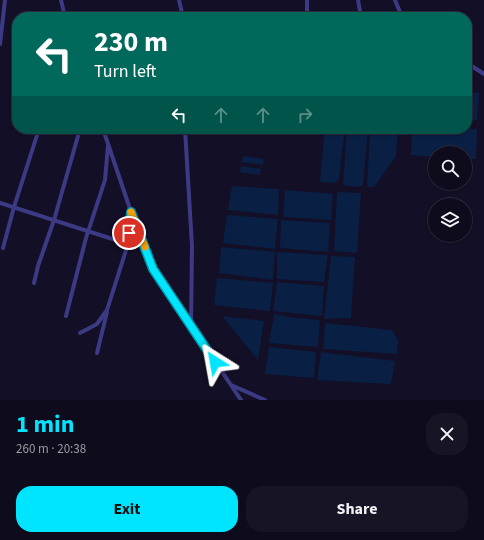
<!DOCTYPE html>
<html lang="en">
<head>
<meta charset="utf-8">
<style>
  :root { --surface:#0e0b1c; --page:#171425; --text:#f1f3f6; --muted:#9b9ba3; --line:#2e2b3b; --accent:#00e5ff }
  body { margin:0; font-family:"Source Sans 3",sans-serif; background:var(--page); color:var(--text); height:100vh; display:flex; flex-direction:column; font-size:15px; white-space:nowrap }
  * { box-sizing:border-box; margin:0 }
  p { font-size:13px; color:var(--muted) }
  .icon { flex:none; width:22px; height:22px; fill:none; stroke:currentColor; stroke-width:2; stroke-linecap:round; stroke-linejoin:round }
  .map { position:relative; height:400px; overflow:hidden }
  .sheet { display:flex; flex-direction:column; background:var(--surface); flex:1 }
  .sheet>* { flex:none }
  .guide { position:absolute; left:12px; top:12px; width:460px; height:122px; border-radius:16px; box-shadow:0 1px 3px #0004,0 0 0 1px var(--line); background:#00695c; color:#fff; overflow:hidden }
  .fabs { position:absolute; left:428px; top:146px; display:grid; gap:8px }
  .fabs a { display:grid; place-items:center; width:44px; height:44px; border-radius:50%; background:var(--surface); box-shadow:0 1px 3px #0004,0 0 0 1px var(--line); font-size:20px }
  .pin { position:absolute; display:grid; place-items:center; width:34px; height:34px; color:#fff; margin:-17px; border:2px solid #fff; border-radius:50%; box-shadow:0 1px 4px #0007 }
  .me { position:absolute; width:44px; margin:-22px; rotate:326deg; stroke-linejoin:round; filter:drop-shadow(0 0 3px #0008) }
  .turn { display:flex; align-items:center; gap:14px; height:84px; padding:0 16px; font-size:18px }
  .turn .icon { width:52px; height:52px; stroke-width:2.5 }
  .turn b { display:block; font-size:28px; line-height:34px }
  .lanes { display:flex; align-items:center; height:38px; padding:0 16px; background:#0003; justify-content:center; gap:20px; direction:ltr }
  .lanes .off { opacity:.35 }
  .round { display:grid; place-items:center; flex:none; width:42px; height:42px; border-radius:16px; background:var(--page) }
  .summary { display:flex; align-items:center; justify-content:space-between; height:68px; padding:0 16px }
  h1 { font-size:24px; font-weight:700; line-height:30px; color:var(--accent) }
  .cta { display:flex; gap:8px; margin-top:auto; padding:8px 16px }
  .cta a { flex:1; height:46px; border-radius:16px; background:var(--accent); color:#111; font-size:16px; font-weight:700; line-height:46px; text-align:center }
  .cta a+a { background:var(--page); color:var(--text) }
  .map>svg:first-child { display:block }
</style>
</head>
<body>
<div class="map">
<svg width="484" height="400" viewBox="0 0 484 400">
  <rect width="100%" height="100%" fill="#130f26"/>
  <g fill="#0a1f44">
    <polygon points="467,92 479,93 477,120 467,120"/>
    <polygon points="325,129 345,129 339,178 335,183 320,182"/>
    <polygon points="347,129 368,129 363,185 359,187 343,185"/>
    <polygon points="370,129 398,129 396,156 374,187 367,187"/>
    <polygon points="412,129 477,129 476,159 465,159 465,153 435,153 435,157 411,155"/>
    <polygon points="243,156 264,159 263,165 242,162"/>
    <polygon points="241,166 261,169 260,175 240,172"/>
    <polygon points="232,186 279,189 278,215 228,210"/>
    <polygon points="285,190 333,194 331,220 283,217"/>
    <polygon points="337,192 361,193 357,253 334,251"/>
    <polygon points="227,215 278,219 275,249 223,243"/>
    <polygon points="281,220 330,223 328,252 280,248"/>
    <polygon points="221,247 275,252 273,280 219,273"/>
    <polygon points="277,252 328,255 324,282 277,279"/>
    <polygon points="331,256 355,257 351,318 324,319"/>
    <polygon points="217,278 273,283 270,311 214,305"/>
    <polygon points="277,282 324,286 322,316 273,311"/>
    <polygon points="274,314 296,318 320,320 318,347 269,343"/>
    <polygon points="222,316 264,321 258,360"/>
    <polygon points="325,323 392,330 398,340 397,354 323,349"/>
    <polygon points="269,347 316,352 314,378 265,374"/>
    <polygon points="321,352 395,361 391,384 317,380"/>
  </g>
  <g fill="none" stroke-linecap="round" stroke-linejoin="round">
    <g stroke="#3d3a85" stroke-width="4">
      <polyline points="61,0 65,17"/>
      <polyline points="179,0 183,17"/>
      <polyline points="358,0 361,17"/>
      <polyline points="395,0 402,17"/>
      <polyline points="307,17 307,0"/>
      <polyline points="0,44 5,0"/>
      <polyline points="467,63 484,74"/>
      <polyline points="103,129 131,212 153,269 241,400"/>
      <polyline points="185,129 192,246 191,326"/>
      <polyline points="0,203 128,244 131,213"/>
      <polyline points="3,248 14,207 39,129"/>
      <polyline points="34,283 38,266 54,220 80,129"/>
      <polyline points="66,316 86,238 105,180 108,146"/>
      <polyline points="80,333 97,324 107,310 128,244"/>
      <polyline points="97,353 107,312"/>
      <polyline points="231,385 265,400"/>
    </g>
  </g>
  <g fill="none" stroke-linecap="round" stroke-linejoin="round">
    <g stroke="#0095a6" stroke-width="10">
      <polyline id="route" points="129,233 131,212 153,269 215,362"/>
    </g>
    <use href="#route" stroke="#00e5ff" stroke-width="7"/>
    <polyline stroke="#f59e0b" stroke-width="7" points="131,212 145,247"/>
  </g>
</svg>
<div class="fabs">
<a><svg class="icon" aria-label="search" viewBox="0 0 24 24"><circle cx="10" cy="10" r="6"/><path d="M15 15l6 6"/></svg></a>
<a><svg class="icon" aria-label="layers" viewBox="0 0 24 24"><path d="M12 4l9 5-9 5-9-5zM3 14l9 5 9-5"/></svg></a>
</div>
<div class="pin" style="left:129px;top:233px;background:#d93025"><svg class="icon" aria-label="arrive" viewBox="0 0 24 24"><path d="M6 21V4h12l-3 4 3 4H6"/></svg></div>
<svg class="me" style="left:215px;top:362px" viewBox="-20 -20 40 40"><path d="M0-17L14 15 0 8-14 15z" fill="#00e5ff" stroke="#fff" stroke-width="4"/></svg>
<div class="guide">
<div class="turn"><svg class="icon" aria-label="left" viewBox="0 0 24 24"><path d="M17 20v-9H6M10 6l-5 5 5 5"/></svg><div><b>230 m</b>Turn left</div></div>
<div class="lanes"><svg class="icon" aria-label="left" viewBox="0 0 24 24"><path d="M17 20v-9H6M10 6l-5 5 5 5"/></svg><svg class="icon off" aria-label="ahead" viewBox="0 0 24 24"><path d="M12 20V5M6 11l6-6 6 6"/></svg><svg class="icon off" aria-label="ahead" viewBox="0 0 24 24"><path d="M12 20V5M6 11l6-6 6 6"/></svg><svg class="icon off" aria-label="right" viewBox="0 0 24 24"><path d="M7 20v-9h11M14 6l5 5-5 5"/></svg></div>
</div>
</div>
<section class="sheet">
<div class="summary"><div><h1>1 min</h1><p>260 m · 20:38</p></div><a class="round"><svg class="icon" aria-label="close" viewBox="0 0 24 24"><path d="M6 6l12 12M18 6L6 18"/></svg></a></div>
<div class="cta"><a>Exit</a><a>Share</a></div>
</section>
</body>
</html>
